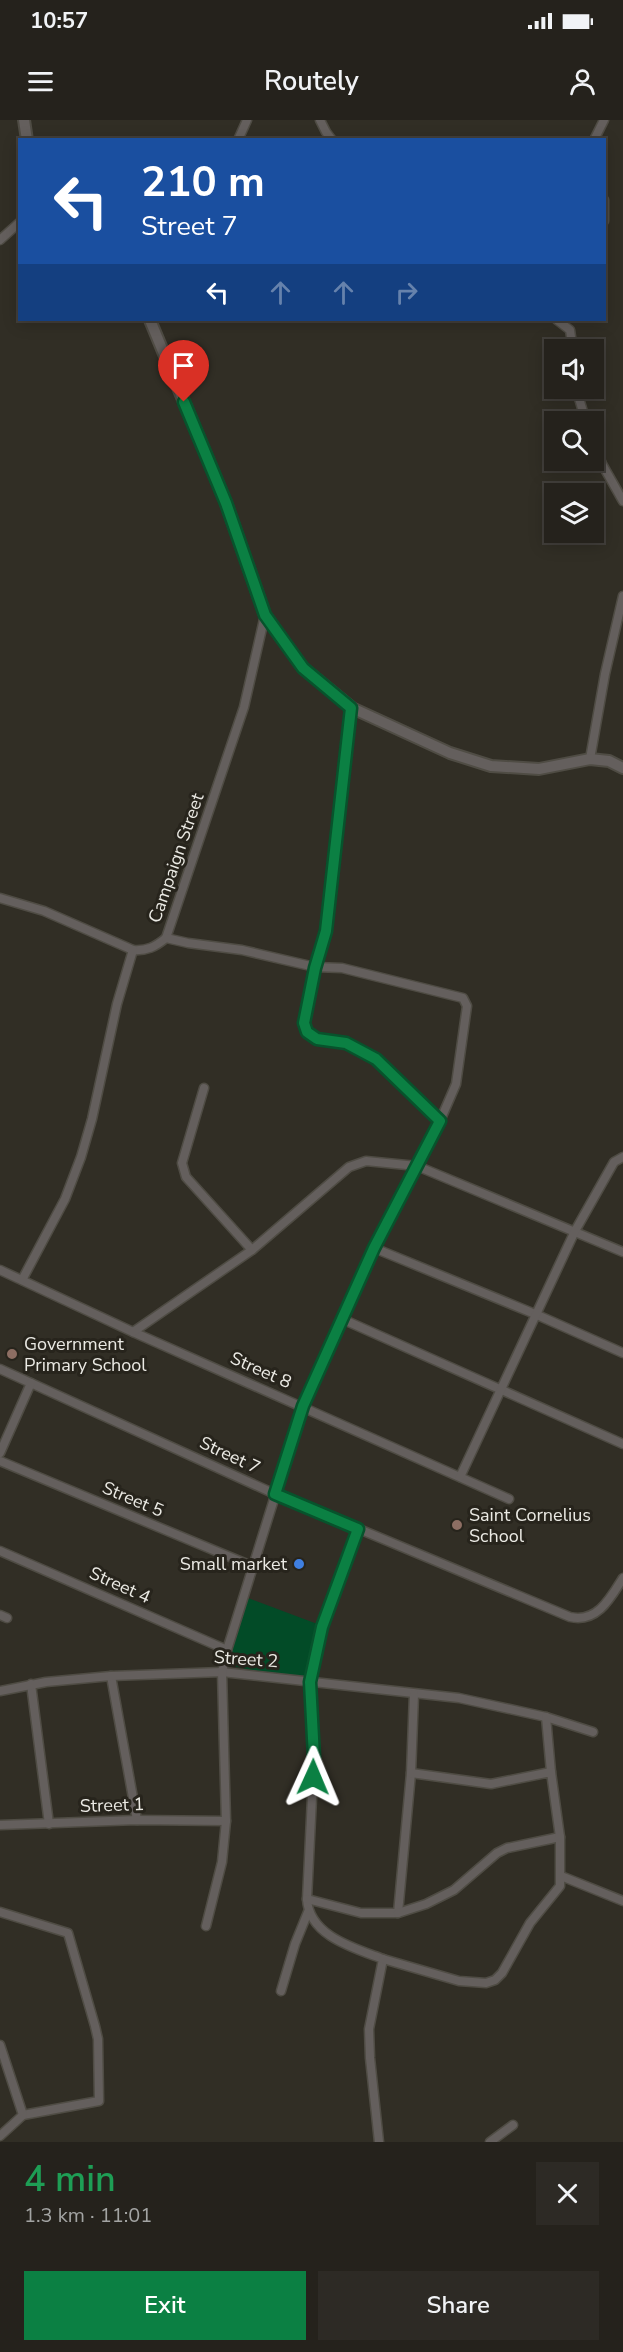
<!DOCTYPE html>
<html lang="en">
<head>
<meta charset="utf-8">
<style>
  :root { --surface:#25221c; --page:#2d2a25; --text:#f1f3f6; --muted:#a3a4a3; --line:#423f3b; --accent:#0b8043 }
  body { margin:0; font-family:"Nunito Sans",sans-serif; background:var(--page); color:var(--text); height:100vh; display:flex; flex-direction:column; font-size:22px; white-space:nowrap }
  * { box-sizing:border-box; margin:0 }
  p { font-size:20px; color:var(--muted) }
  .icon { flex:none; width:33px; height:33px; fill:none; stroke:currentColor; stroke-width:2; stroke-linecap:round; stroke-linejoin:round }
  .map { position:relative; height:2022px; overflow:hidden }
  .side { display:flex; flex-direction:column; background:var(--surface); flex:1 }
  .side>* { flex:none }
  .guide { position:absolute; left:18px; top:18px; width:588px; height:183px; border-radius:0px; box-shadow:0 3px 15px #0003,0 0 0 2px var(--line); background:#1a4fa0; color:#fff; overflow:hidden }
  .buttons { position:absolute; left:544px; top:219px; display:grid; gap:12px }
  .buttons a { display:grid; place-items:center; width:60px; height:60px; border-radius:0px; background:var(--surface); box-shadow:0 3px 15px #0003,0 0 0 2px var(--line); font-size:30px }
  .pin { position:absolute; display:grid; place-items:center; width:51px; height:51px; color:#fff; margin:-62px -26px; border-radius:50% 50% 50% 0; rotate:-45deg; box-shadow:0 0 6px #0007 }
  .pin .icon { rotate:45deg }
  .me { position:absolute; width:66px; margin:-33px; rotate:1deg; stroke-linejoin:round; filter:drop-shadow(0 0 4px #0008) }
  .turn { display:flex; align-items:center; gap:21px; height:126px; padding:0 24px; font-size:27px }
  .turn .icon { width:78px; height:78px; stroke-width:2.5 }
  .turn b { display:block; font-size:42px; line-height:51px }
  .lanes { display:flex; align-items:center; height:57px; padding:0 24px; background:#0003; justify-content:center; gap:30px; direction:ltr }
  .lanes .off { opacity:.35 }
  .round { display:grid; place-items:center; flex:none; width:63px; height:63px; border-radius:0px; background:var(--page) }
  .head { display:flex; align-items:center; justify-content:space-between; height:102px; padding:0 24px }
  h1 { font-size:36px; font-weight:600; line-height:45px; color:#1e9e55 }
  .action { display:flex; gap:12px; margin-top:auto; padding:12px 24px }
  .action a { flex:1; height:69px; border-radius:0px; background:var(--accent); color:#fff; font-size:24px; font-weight:600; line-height:69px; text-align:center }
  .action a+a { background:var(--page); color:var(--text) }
  .status { display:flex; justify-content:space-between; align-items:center; height:42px; padding:0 30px; background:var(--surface); direction:ltr }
  .status svg { height:16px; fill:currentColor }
  header { display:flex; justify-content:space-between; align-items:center; height:78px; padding:0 24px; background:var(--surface); font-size:27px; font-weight:600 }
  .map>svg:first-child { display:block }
</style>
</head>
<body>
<div class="status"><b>10:57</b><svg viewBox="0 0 49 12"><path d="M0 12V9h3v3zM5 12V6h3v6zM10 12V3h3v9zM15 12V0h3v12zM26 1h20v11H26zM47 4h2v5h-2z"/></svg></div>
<header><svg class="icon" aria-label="menu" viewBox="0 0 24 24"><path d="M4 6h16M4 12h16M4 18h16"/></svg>Routely<svg class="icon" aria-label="person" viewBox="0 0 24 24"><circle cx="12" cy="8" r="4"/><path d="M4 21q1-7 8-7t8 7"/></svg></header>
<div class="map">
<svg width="623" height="2022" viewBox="0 0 623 2022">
  <rect width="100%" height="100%" fill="#312e25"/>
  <polygon fill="#024b27" points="245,1477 320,1505 303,1560 222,1544"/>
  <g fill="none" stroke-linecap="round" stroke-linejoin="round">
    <g stroke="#4f4c44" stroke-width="11">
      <g id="minor">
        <polyline points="320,0 326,12 332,20"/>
        <polyline points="238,20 247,0"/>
        <polyline points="594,20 604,0"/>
        <polyline points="604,80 604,101"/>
        <polyline points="0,120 20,102"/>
        <polyline points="557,200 570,210 573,230"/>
        <polyline points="576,268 586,302"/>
        <polyline points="594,323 602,344 623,381"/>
        <polyline points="590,639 605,554 623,476"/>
        <path d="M0 778 44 791 133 830C147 831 155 827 166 818L244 587 265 495"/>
        <polyline points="166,818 188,823 242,830 315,847 342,848 463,878 467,886 456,964 440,1001"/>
        <polyline points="204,968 182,1043 186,1057 252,1130"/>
        <polyline points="374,1128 535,1194 623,1233"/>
        <polyline points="0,1150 133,1212 509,1379"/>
        <polyline points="22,1160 65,1079 81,1037 92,999 117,884 133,830"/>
        <polyline points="342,1199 623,1324"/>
        <polyline points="133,1212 252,1130 349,1047 366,1041 417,1046 623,1132"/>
        <path d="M0 1249 275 1374 570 1497C597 1503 610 1479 623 1458"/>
        <polyline points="0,1333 31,1263"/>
        <polyline points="0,1341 254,1447"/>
        <polyline points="460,1357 575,1111 614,1042 623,1037"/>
        <path d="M358 1409 322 1507 310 1562 314 1637 307 1779C309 1816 354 1828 383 1839L369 1909 370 1938 379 2022"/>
        <polyline points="0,1431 227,1530"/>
        <polyline points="0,1495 7,1498"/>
        <polyline points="111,1556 137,1700"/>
        <polyline points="31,1564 49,1704"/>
        <polyline points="0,1571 46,1562 111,1556 222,1552 459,1578 546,1597 593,1612"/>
        <polyline points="546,1597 551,1652"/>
        <polyline points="0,1705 137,1700 226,1701"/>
        <polyline points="561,1756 623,1781"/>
        <polyline points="307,1779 361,1793 398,1793 411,1653 414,1574"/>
        <polyline points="0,1792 68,1813 95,1906 98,1919 99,1981 23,1995"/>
        <polyline points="398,1793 426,1784 454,1770 497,1733 507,1728 560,1717"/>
        <polyline points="206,1806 222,1742 226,1701 222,1552 227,1530 303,1286 374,1128 440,1001 376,939 346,923 317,919 307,912 304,903 315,847 326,811 352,588"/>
        <polyline points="383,1839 459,1861 486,1863 495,1860 502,1853 530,1803 560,1766 560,1717 551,1652 491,1664 411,1653"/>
        <polyline points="281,1871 295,1824 308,1792"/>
        <polyline points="0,1925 23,1995 0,2016"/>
        <polyline points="490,2022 513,2005"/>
      </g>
    </g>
    <g stroke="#4f4c44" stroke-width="14">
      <g id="tertiary">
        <polyline points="24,0 27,20"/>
        <polyline points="150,200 226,383 265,495 303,548 352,588 450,633 491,646 539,649 590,639 609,641 623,648"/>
      </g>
    </g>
    <use href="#minor" stroke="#645f5d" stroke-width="8"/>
    <use href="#tertiary" stroke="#645f5d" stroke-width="10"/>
  </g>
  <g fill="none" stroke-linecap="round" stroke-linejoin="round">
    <g stroke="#07532c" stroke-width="15">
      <polyline id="route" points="184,282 226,383 265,495 303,548 351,588 326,811 315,848 304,903 307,912 317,919 346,923 376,939 440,1001 374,1128 303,1286 275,1374 358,1409 322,1507 310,1562 314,1637 313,1657"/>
    </g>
    <use href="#route" stroke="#0b8043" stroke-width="10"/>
  </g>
  <g fill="#8d6e63" stroke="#27241c" stroke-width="2">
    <circle cx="12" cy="1234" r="6"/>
    <circle cx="457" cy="1405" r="6"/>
  </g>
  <circle fill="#3f7fe0" stroke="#27241c" stroke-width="2" cx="299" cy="1444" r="6"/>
  <g text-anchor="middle" stroke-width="6" stroke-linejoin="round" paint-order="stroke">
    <g font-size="18" fill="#ebeae4" stroke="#27241c">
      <text transform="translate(176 738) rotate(-71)" y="6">Campaign Street</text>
      <text transform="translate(261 1250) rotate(24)" y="6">Street 8</text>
      <text transform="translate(230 1335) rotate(25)" y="6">Street 7</text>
      <text transform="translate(133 1379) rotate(23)" y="6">Street 5</text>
      <text transform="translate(120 1465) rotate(24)" y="6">Street 4</text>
      <text transform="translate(246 1539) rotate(4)" y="6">Street 2</text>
      <text transform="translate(112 1685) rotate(-2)" y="6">Street 1</text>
    </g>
    <g font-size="18" fill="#ebeae4" stroke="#27241c" text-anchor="start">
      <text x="24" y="1230">Government<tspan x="24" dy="21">Primary School</tspan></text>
      <text x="469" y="1401">Saint Cornelius<tspan x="469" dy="21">School</tspan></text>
      <text x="287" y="1450" text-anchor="end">Small market</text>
    </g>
  </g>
</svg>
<div class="buttons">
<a><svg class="icon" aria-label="sound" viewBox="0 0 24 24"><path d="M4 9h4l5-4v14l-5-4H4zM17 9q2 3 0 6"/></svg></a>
<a><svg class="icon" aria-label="search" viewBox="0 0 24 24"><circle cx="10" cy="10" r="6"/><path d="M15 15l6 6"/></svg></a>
<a><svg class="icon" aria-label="layers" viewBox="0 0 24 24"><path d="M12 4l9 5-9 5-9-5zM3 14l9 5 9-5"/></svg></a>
</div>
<div class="pin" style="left:184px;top:282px;background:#d93025"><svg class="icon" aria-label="arrive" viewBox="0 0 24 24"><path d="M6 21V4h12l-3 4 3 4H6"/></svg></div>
<svg class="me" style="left:313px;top:1657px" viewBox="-20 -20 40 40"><path d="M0-17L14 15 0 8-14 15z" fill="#0b8043" stroke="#fff" stroke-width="4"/></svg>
<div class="guide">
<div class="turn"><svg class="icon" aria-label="left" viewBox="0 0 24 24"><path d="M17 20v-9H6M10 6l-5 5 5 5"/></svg><div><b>210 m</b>Street 7</div></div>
<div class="lanes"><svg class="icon" aria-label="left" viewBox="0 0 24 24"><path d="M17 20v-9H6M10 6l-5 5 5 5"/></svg><svg class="icon off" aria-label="ahead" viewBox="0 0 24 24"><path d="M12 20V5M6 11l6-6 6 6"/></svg><svg class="icon off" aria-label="ahead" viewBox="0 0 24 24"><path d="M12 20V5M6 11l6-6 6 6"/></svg><svg class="icon off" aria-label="right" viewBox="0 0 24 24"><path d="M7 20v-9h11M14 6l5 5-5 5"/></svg></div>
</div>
</div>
<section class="side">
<div class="head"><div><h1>4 min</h1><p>1.3 km · 11:01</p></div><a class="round"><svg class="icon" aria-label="close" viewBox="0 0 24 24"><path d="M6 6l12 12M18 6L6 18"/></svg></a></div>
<div class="action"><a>Exit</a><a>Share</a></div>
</section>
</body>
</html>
